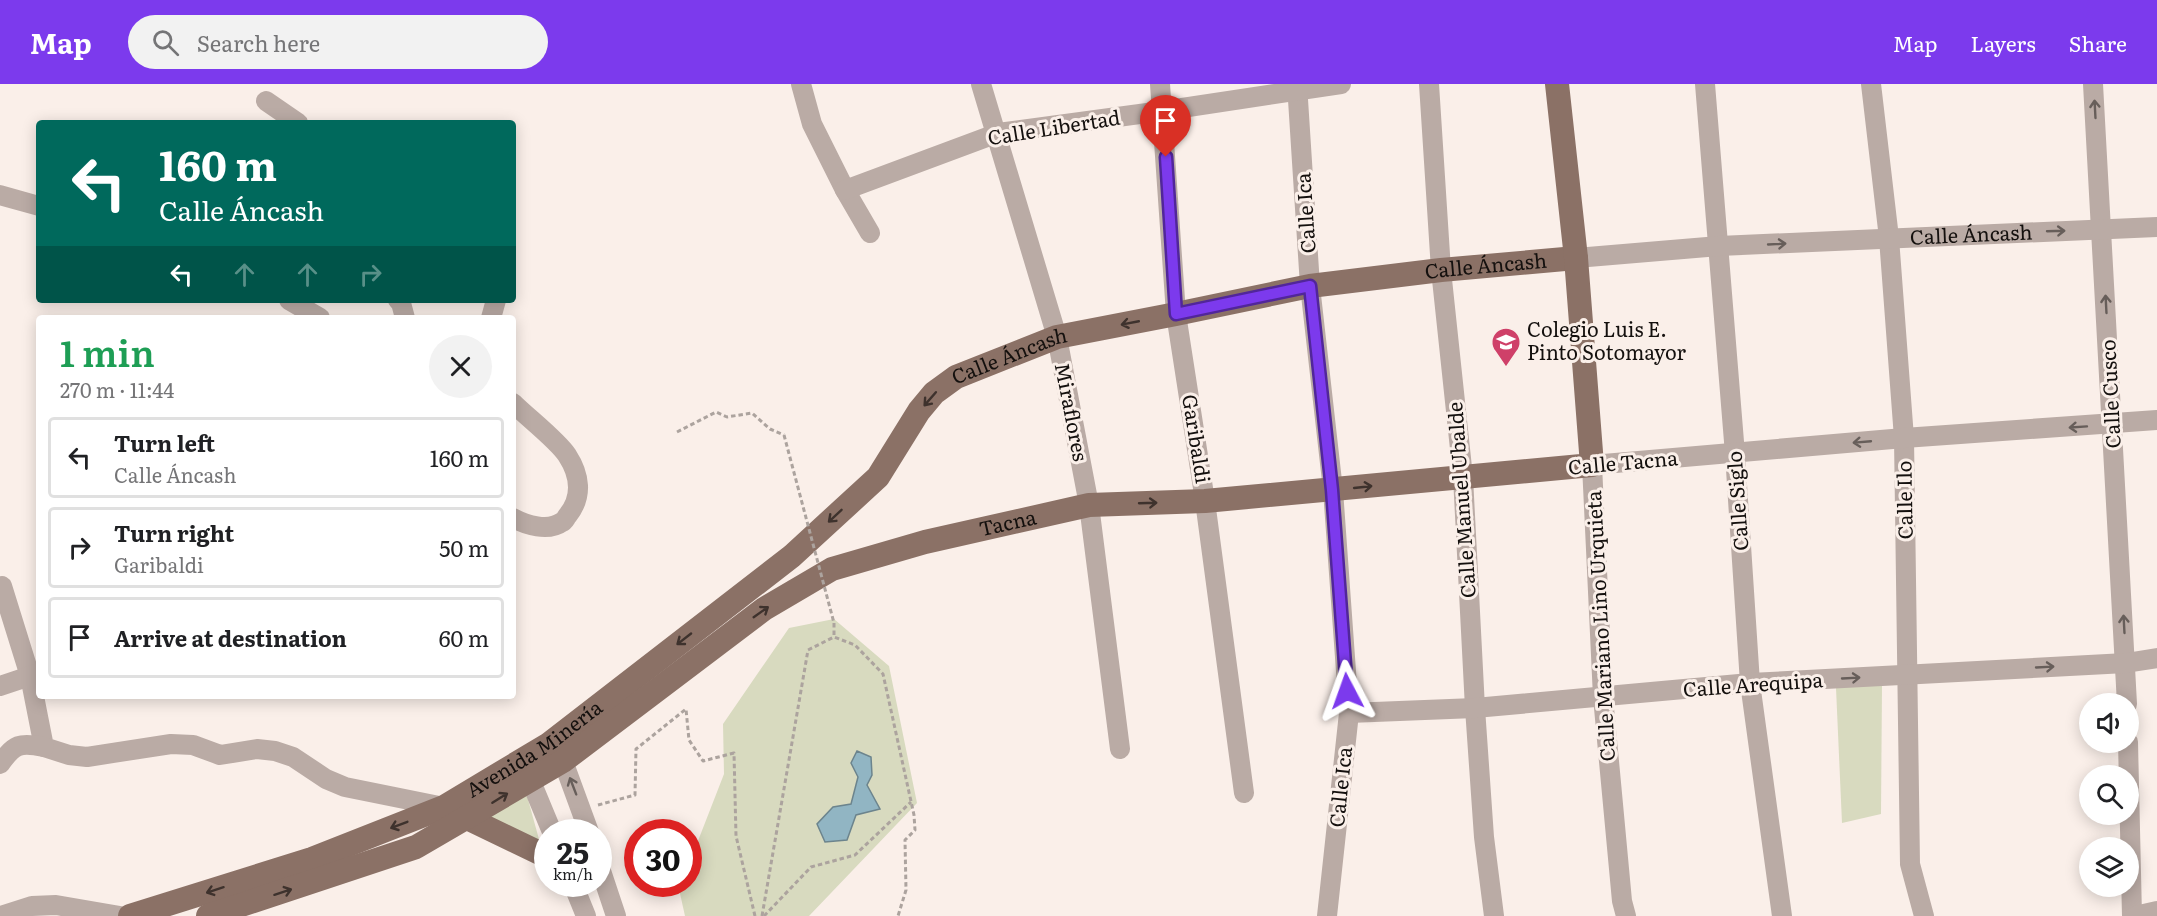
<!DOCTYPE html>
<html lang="en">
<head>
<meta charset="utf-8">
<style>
  :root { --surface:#fff; --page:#f2f2f2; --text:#202124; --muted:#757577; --line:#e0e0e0; --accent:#7c3aed }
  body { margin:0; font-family:Literata,serif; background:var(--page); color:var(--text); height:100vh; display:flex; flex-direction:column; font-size:22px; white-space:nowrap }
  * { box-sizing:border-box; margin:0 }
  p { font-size:20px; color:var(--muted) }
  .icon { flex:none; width:33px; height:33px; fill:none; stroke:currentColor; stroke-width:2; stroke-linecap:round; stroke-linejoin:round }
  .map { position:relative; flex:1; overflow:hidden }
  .side { position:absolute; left:36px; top:231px; width:480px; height:384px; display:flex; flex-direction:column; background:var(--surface); border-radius:6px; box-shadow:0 3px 15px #0003 }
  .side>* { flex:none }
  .banner { position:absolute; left:36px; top:36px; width:480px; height:183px; border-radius:6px; box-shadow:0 3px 15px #0003; background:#00695c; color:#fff; overflow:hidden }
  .tools { position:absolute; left:2079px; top:609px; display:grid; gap:12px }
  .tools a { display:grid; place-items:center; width:60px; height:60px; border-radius:50%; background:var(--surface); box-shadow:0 3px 15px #0003; font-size:30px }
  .speed { position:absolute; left:534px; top:735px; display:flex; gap:12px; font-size:30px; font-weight:700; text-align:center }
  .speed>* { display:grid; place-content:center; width:78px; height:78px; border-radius:50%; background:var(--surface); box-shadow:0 3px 15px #0003; line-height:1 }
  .speed small { font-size:15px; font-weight:400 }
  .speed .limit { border:9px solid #d22; background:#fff; color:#111 }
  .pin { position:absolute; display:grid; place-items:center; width:51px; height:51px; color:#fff; margin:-62px -26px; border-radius:50% 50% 50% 0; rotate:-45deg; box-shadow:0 0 6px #0007 }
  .pin .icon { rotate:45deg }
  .me { position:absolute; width:66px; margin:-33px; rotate:356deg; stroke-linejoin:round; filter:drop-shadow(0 0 4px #0008) }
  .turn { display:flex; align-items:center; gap:21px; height:126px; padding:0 24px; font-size:27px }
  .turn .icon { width:78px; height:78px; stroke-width:2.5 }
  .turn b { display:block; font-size:42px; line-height:51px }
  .lanes { display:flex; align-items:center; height:57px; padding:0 24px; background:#0003; justify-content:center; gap:30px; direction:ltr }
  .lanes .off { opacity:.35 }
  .round { display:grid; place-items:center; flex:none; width:63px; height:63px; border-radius:32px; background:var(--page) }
  .overview { display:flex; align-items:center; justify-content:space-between; height:102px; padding:0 24px }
  h1 { font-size:36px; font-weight:600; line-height:45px; color:#1e9e55 }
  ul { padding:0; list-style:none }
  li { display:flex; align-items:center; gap:18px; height:81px; margin:0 12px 9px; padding:0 12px; border:3px solid var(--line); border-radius:6px }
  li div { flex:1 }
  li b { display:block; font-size:22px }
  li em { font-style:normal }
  header { display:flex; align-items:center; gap:36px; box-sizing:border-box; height:84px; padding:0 30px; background:var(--accent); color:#fff }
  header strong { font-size:28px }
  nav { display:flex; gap:33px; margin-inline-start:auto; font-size:21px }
  .search { width:420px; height:54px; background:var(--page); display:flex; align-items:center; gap:15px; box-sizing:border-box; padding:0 21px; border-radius:33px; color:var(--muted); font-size:22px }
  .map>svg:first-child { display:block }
</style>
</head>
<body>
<header>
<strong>Map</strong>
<div class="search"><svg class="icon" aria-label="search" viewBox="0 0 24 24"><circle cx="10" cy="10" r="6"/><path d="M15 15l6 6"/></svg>Search here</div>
<nav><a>Map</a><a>Layers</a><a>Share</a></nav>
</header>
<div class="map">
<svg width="2157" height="832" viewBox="0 0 2157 832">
  <rect width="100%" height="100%" fill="#faefe9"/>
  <g fill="#d8dabf">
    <polygon points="834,535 889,582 917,719 809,832 685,832 679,805 681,800 688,800 689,780 724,690 723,640 789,544"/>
    <polygon points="1882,600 1881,730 1842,739 1836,604"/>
    <polygon points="526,708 540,759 483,733"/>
  </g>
  <polygon fill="#91b5c3" stroke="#6c848d" stroke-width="1.5" points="857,667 871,673 872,691 867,701 880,725 856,731 847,756 825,758 817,740 833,723 851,720 858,693 851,679"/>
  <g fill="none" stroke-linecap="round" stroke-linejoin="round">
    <g stroke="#aca39e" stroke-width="3" stroke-dasharray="4.5 3" stroke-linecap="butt">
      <polyline points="677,348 716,328 727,333 752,329 770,345 784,351"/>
      <polyline points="834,539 834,552"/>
      <polyline points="598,721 635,711 636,665 686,625 689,656 703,677 734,669 736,752 755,832"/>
      <polyline points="762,832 808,566 834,553 855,561 883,590 914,731 915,746 905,756 906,806 898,832"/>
      <polyline points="764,832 811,783 855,771 911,718"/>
    </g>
    <g stroke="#baaba5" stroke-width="20">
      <polyline points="801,0 812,40 845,106 870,149"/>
      <polyline points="981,0 1057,253 1089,421 1120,665"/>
      <polyline points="1160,0 1176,230 1205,417 1244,709"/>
      <polyline points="1297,0 1310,202 1333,406 1349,629 1327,832"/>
      <polyline points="1429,0 1441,186 1463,393 1475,624 1484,753 1494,832"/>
      <polyline points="1705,0 1735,370 1750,599 1782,832"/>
      <polyline points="1871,0 1889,154 1904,354 1910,780 1924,832"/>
      <polyline points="2093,0 2127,620"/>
      <polyline points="266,17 298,39"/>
      <polyline points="845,106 998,49 1162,27 1341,0"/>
      <polyline points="0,111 39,122"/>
      <path id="s1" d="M1576 174 1719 162 2157 143"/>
      <polyline points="289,216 320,234"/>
      <polyline points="398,216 401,219 405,234"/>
      <polyline points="491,234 496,216"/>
      <path d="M513 319C527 333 557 356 567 371 580 391 583 412 568 431 566 433 565 437 562 438 548 448 526 441 513 434"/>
      <polyline points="2,502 30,592 44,663 69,671 87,673 171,660 193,661 220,671 257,665 275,667 293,673 326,695 345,703 444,723"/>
      <polyline points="0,602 39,589"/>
      <polyline points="1349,629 1475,624 1750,599 2126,579 2157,574"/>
      <polyline points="2128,658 2132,832"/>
      <polyline points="554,666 563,677 589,748"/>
      <path d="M0 680C14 660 20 658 44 663"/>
      <polyline points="523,685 530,695 552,748"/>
      <polyline points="598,778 616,832"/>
      <polyline points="573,800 586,832"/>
      <polyline points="1,832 32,822 56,821 120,832"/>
      <polyline points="1626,832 1622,817 1603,613 1592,381 1904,354 2157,336"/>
      <polyline points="2135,832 2157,827"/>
    </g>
    <g stroke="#8b7166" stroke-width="24">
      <polyline points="467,734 548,773"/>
      <path id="s2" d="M130 832 312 775 444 723 549 660 792 472 878 393 919 327 934 309 956 293 1057 253 1176 230 1310 202 1441 186 1576 174"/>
      <path id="s3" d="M208 832 416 763 563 677 764 525 832 485 925 458 1089 421 1205 417 1592 381 1576 174 1557 0"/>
    </g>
    <polyline stroke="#aca39e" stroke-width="3" stroke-dasharray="4.5 3" stroke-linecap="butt" points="784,351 834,539"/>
  </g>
  <defs><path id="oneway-shaft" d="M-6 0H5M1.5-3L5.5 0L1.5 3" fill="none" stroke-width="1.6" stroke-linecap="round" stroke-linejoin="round" transform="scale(1.5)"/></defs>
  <g stroke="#675e5a">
    <use href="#oneway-shaft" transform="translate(2095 25) rotate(-93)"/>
    <use href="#oneway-shaft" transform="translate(2056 147) rotate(-2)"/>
    <use href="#oneway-shaft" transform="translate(1777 160) rotate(-3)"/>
    <use href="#oneway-shaft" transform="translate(2106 220) rotate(-93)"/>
    <use href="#oneway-shaft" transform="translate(2078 343) rotate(176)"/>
    <use href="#oneway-shaft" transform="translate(1862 358) rotate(175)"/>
    <use href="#oneway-shaft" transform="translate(2124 540) rotate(-93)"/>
    <use href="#oneway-shaft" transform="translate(2045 583) rotate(-3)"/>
    <use href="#oneway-shaft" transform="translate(1851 594) rotate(-3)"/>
    <use href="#oneway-shaft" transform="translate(573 702) rotate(-111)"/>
  </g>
  <g stroke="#3e322d">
    <use href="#oneway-shaft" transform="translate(1130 239) rotate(169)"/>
    <use href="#oneway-shaft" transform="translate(930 315) rotate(131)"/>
    <use href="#oneway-shaft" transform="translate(1363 403) rotate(-6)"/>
    <use href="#oneway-shaft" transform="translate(1148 419) rotate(-2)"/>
    <use href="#oneway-shaft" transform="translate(835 432) rotate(137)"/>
    <use href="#oneway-shaft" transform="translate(761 528) rotate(-35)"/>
    <use href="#oneway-shaft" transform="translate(684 555) rotate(142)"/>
    <use href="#oneway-shaft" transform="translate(500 714) rotate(-32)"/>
    <use href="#oneway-shaft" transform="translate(399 741) rotate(159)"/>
    <use href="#oneway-shaft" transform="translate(215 806) rotate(162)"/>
    <use href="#oneway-shaft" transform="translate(283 808) rotate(-18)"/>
  </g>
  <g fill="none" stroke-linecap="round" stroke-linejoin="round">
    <g stroke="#51269a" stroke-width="15">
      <polyline id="route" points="1166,73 1176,230 1310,202 1332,406 1347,607"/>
    </g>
    <use href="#route" stroke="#7c3aed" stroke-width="10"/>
  </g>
  <defs>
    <g id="school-pin" transform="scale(1.5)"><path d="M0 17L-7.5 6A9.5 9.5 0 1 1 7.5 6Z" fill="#cf4069" stroke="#faefe9"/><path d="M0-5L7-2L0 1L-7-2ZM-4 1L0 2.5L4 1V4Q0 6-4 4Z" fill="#fff"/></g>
  </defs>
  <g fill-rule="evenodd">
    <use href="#school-pin" x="1506" y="258"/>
  </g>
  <g text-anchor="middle" stroke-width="6" stroke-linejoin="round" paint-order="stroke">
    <g font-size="20" fill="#14100e" stroke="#faefe9">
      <text transform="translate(1054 44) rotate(-9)" y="7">Calle Libertad</text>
      <text transform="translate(1306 129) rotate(-94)" y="7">Calle Ica</text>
      <text dy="7" stroke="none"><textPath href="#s1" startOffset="396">Calle Áncash</textPath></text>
      <text dy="7" stroke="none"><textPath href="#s2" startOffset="1551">Calle Áncash</textPath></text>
      <text dy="7" stroke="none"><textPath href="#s2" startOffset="1065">Calle Áncash</textPath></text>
      <text transform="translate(2111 310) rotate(-93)" y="7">Calle Cusco</text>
      <text transform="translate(1071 328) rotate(79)" y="7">Miraflores</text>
      <text transform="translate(1196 355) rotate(81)" y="7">Garibaldi</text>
      <text transform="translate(1623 379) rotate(-5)" y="7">Calle Tacna</text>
      <text transform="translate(1462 416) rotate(-94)" y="7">Calle Manuel Ubalde</text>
      <text transform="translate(1905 416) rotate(-91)" y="7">Calle Ilo</text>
      <text transform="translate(1738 417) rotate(-94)" y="7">Calle Siglo</text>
      <text dy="7" stroke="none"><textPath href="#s3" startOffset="902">Tacna</textPath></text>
      <text transform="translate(1601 542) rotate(-93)" y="7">Calle Mariano Lino Urquieta</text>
      <text transform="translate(1753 601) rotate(-4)" y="7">Calle Arequipa</text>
      <text dy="7" stroke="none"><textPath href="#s2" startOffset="440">Avenida Minería</textPath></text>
      <text transform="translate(1341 703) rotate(-84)" y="7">Calle Ica</text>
    </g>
    <g font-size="20" fill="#14100e" stroke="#faefe9" text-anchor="start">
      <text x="1527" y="253">Colegio Luis E.<tspan x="1527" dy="23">Pinto Sotomayor</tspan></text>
    </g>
  </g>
</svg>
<div class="tools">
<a><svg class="icon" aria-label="sound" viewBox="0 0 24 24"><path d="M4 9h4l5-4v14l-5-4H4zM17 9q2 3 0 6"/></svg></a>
<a><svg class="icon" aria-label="search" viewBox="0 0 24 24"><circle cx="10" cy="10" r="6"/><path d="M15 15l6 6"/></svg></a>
<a><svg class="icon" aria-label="layers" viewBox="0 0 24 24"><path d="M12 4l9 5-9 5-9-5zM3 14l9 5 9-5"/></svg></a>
</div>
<div class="speed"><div>25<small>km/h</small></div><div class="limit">30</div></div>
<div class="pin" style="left:1166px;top:73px;background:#d93025"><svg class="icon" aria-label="arrive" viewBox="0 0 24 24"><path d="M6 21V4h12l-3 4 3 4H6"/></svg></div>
<svg class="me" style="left:1347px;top:607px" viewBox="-20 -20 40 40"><path d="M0-17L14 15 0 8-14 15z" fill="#7c3aed" stroke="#fff" stroke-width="4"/></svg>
<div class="banner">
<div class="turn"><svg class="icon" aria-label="left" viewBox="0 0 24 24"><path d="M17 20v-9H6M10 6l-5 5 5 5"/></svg><div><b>160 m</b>Calle Áncash</div></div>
<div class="lanes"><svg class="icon" aria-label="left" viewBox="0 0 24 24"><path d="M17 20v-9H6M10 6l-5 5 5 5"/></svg><svg class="icon off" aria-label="ahead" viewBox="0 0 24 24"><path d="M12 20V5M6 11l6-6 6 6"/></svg><svg class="icon off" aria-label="ahead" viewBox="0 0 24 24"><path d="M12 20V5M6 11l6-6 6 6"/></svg><svg class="icon off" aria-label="right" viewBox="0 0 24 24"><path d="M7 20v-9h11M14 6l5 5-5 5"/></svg></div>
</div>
<section class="side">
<div class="overview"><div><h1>1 min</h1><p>270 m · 11:44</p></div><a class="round"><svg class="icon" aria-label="close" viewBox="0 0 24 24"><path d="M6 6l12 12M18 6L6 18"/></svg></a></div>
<ul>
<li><svg class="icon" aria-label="left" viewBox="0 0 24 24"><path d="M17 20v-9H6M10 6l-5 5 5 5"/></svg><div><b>Turn left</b><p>Calle Áncash</p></div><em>160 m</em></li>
<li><svg class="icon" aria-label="right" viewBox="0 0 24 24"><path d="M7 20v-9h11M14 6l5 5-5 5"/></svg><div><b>Turn right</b><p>Garibaldi</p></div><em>50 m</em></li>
<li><svg class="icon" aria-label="arrive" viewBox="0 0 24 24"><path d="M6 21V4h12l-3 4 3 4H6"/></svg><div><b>Arrive at destination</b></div><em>60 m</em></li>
</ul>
</section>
</div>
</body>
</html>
